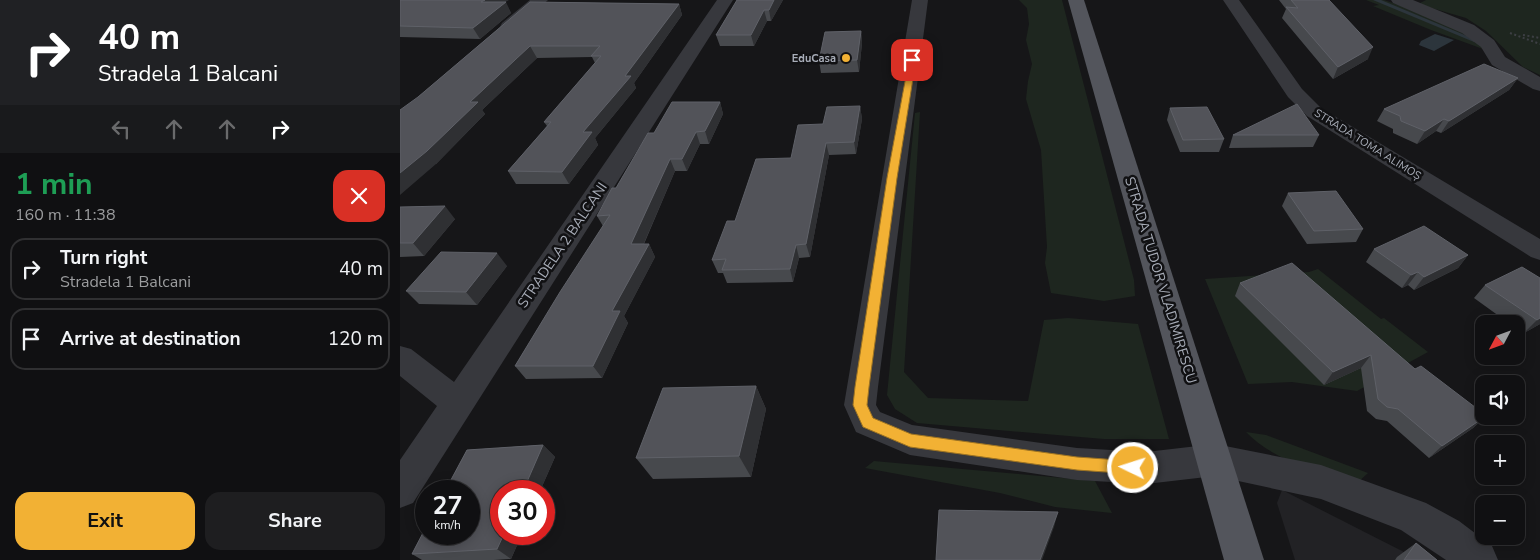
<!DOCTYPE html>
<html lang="en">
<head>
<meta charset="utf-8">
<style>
  :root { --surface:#101012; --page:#1e1e20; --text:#f1f3f6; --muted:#9c9d9f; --line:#303032; --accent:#f2b134 }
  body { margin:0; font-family:"Nunito Sans",sans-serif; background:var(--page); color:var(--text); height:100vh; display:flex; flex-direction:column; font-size:19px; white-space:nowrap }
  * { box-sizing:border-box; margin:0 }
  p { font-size:16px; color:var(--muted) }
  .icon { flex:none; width:28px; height:28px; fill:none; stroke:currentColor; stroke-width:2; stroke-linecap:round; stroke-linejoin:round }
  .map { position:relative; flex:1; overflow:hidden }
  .side { display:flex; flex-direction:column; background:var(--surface); width:400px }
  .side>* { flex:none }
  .banner { background:#202124; color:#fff; overflow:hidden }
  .needle { width:32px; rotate:229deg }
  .fabs { position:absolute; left:1075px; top:315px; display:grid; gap:10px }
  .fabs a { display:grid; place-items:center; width:50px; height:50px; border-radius:10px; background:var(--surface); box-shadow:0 2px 12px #0003,0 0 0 1px var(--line); font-size:25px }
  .speed { position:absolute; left:15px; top:480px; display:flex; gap:10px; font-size:25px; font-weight:700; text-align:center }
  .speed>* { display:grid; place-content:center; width:65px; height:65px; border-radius:50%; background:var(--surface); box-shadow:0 2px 12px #0003,0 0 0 1px var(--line); line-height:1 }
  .speed small { font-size:12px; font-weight:400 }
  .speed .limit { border:8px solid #d22; background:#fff; color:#111 }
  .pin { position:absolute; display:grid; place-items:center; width:42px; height:42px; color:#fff; margin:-21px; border-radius:10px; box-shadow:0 2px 8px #0006 }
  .me { position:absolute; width:55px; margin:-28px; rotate:274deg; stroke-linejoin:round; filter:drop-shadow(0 0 4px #0008) }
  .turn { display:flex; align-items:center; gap:18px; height:105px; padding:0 15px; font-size:22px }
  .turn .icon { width:65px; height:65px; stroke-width:2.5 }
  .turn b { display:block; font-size:35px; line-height:42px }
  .lanes { display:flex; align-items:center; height:48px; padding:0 15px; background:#0003; justify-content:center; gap:25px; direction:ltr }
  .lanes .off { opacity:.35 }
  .round { display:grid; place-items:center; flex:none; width:52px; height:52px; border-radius:15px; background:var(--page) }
  .headline { display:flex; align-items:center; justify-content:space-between; height:85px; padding:0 15px }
  h1 { font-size:30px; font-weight:700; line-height:38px; color:#1e9e55 }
  .primary-button { display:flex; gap:10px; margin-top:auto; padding:10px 15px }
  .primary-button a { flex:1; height:58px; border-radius:15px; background:var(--accent); color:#111; font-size:20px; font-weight:700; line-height:58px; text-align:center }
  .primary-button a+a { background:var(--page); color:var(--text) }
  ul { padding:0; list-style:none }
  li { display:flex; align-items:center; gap:15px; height:62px; margin:0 10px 8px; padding:0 5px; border:2px solid var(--line); border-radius:15px }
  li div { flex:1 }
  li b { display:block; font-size:19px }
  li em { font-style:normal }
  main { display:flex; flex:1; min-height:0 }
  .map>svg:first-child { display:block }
</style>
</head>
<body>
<main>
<section class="side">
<div class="banner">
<div class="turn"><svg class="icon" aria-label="right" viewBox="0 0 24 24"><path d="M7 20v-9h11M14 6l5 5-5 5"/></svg><div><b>40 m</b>Stradela 1 Balcani</div></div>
<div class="lanes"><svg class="icon off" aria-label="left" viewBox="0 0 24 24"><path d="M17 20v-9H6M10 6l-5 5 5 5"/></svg><svg class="icon off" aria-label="ahead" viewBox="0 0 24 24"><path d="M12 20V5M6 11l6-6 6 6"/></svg><svg class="icon off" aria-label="ahead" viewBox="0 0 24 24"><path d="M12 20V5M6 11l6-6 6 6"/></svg><svg class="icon" aria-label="right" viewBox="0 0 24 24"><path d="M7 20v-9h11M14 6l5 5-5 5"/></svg></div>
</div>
<div class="headline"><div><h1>1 min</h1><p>160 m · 11:38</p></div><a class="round" style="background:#d93025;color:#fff"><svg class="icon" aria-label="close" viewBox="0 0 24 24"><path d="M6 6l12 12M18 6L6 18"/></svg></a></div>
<ul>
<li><svg class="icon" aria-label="right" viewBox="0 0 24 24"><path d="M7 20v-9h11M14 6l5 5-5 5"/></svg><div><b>Turn right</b><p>Stradela 1 Balcani</p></div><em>40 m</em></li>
<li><svg class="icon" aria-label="arrive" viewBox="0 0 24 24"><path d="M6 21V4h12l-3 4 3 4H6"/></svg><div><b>Arrive at destination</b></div><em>120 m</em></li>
</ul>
<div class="primary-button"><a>Exit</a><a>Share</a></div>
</section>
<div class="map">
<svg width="1140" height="560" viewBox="0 0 1140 560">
  <rect width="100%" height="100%" fill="#161618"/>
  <polygon fill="#222225" points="882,490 1002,551 1015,560 895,560 877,503"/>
  <g fill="#1e261f">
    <polygon points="619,0 662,0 734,280 735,296 704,301 651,293 645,263 647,247 641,150 626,99 628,81 632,64 626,40 629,24 627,8"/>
    <polygon points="966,0 984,0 1019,12 1073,35 1083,49 1031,30 973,6 979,5"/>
    <polygon points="1026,0 1140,0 1140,75 1123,67 1086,31 1066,18 1018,4"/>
    <polygon points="520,112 504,372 528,398 628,401 644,320 668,318 738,324 769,439 704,439 517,423 495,409 487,395 515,113"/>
    <polygon points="918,269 981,319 984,318 1028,352 957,391 892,382 848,384 805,279 909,272"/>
    <path d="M846 432 866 435 968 473 956 484C918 471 875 462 846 432Z"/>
    <polygon points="474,461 695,481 712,513 655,507 600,493 465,468"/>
  </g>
  <polygon fill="#2c353c" points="1035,34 1054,40 1034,51 1019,45 1021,41"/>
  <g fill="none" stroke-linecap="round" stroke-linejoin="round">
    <polygon fill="#2c353c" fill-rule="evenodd" points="973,0 981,0 1079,41 1074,42"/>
    <g stroke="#3d3f44" stroke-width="2" stroke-dasharray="2 2.5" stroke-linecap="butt">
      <polyline points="1110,33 1140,44"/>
      <polyline points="1123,35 1140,38"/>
    </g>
    <g fill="#37383d" fill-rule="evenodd">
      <polygon points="130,0 148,0 114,31 102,31 100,27 102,23"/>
      <polygon points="317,0 333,0 13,503 0,508 0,460 37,406 0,376 0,346 11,349 54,382"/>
      <polygon points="512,0 528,0 478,387 476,405 480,412 512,425 677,448 746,452 815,444 921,465 1026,503 1059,521 1092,546 1098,560 1046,560 1001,530 921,499 815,476 746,484 677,480 510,455 456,432 444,405"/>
      <polygon points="823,0 839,0 902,89 921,108 1140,239 1140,260 1131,257 907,116 888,97"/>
      <polygon points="991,0 1013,0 1074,25 1094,40 1105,57 1140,77 1140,91 1133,89 1092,65 1081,47 1062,33 993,3"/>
    </g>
    <polygon fill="#53555c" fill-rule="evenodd" points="668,0 684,0 864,560 824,560"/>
  </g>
  <g fill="#47494d">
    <polygon points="0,0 105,2 111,13 80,39 0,37"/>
    <polygon points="337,0 383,0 371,21 367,21 354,46 320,46 316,35"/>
    <polygon points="879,0 929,0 968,59 933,79 882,18 886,9"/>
    <polygon points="130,2 279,4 282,15 234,83 236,88 195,138 198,145 169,184 116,184 108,171 147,126 144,122 195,63 192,57 137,58 82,110 85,114 36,164 18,97"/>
    <polygon points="461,31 462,43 459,72 421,73 419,61"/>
    <polygon points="1118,78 1109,90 1041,133 1036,131 1017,144 993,133 993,129 977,121 984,109"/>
    <polygon points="320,102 323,114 309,144 300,144 287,171 275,171 244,244 249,244 255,257 224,316 228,323 202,378 126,379 115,366 203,226 197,216 254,133"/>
    <polygon points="460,106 462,119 456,154 429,155 410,257 399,258 393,282 327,283 323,273 318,273 312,260 335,221 391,158 423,124"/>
    <polygon points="770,108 824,139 819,152 780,152 767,120"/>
    <polygon points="833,135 919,135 913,147 829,148"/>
    <polygon points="888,193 963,229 956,242 907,244 882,206"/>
    <polygon points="0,207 55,219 24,256 0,257"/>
    <polygon points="974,249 1068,255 1058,268 1014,290 1008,285 1002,288 966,262"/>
    <polygon points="107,266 77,305 19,304 6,291"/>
    <polygon points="1139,278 1140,278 1140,324 1124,333 1116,328 1116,324 1110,324 1074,298 1085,285"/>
    <polygon points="840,283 1015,369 1086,416 1073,428 1029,458 987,421 976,419 967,411 961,368 924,385 835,296"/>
    <polygon points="356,386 366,409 351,477 253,479 236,458"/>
    <polygon points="143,445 155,457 140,491 101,491 101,534 122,534 111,559 94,560 22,560 12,554 26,527 26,534 69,534 69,491 45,491 67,450"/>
    <polygon points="1016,543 1037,560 995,560 997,557"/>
  </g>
  <g fill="#2f3033">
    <polygon points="85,0 109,0 87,13 81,2"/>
    <polygon points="374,0 383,0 371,21 369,10"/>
    <polygon points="106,2 111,13 80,39 73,28"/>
    <polygon points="279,4 282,15 234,83 236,88 195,138 198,145 169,184 162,172 183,132"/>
    <polygon points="364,10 367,21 354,46 351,35"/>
    <polygon points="461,31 462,43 459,72 457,60"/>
    <polygon points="130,46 137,58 82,110 85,114 36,164 0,195 0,173 70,102"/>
    <polygon points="973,47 968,59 933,79 938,67"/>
    <polygon points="1118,78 1109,90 1041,133 1049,121"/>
    <polygon points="320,102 323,114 309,144 305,131"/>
    <polygon points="460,106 462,119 456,154 454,142"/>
    <polygon points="1044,119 1036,131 1017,144 1025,131"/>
    <polygon points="296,132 300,144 287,171 282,159"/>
    <polygon points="426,143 429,155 410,257 406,244"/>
    <polygon points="270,159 275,171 238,257 231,244"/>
    <polygon points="45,206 55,219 24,256 13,243"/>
    <polygon points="249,244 255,257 224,316 228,323 202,378 193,366 212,311"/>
    <polygon points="396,245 399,258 393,282 390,269"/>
    <polygon points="97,253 107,266 77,305 66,292"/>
    <polygon points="1068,255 1058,268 1014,290 1024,277"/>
    <polygon points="1018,272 1008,285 1002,288 1011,275"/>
    <polygon points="1140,318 1140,324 1124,333 1137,320"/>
    <polygon points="971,355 961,368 924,385 933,372"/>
    <polygon points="356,386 366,409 351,477 339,456"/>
    <polygon points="1086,416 1073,428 1029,458 1042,446"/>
    <polygon points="143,445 155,457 140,491 123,491"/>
    <polygon points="658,512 654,527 642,560 640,560"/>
    <polygon points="104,534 122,534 111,559 97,549"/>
  </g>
  <g fill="#525359" stroke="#5f6168">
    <polygon points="0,0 85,0 81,2 106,2 73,28 0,26"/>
    <polygon points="337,0 374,0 369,10 364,10 351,35 316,35"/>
    <polygon points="891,0 929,0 973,47 938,67 886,7 898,8"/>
    <polygon points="130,2 279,4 225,76 231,76 183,132 192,132 162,172 108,171 151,122 144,122 201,56 191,56 200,46 130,46 70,102 78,102 27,151 0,173 0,110 18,97"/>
    <polygon points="461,31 457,60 419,61 425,32"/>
    <polygon points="1084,64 1118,78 1049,121 1044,119 1025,131 1001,121 1000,116 984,109"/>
    <polygon points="272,102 320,102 305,131 296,132 282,159 270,159 231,244 249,244 212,311 220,311 193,366 115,366 160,292 210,215 197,216 212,188 216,188 248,133 254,133"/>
    <polygon points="897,104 919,135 833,135"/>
    <polygon points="460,106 454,142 426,143 406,244 396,245 390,269 322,270 326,259 312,260 327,221 335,221 356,159 391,158 398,125 423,124 427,107"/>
    <polygon points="807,107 824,139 783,140 770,108"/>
    <polygon points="936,191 963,229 914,231 888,193"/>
    <polygon points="45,206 13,243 0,243 0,207"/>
    <polygon points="1024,226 1068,255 1024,277 1018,272 1011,275 974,249"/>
    <polygon points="41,252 97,253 66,292 6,291"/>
    <polygon points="892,263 1015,369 1021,366 1084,414 1084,416 1086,416 1042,446 998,409 987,407 978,399 971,355 933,372 840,283"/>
    <polygon points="1122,267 1140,278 1140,318 1137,320 1085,285"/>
    <polygon points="356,386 339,456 236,458 263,388"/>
    <polygon points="143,445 123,491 101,491 101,534 104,534 97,549 12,554 26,527 26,534 69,534 69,491 45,491 67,450"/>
    <polygon points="539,510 658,512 640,560 536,560"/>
    <polygon points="1016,543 1037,560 1004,560"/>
  </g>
  <polygon fill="#f2b134" stroke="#9d7322" points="512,58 516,60 497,178 469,387 467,405 473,418 511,434 677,457 733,461 738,463 740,468 738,472 733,474 677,470 510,447 463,427 453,405 455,387 487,178 509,60"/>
  <circle fill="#f2b134" stroke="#111113" stroke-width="2" cx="446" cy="58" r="5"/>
  <g text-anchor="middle" stroke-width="5" stroke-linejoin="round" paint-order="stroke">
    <g font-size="11" font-weight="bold" fill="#a8adb8" stroke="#111113" text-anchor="end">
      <text x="436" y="62">EduCasa</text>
    </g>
    <g font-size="11" fill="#a8adb8" stroke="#111113">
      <text transform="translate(968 144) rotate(32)" y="4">STRADA TOMA ALIMOȘ</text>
    </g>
    <g font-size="14" fill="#a8adb8" stroke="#111113">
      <text transform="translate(162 245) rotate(-56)" y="5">STRADELA 2 BALCANI</text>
      <text transform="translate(761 280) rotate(73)" y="5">STRADA TUDOR VLADIMIRESCU</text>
    </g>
  </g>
</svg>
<div class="fabs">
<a><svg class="needle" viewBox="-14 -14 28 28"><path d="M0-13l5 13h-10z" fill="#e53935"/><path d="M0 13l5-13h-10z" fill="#9c9d9f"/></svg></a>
<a><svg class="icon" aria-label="sound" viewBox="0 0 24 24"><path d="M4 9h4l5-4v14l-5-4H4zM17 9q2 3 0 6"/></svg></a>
<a>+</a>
<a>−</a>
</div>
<div class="speed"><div>27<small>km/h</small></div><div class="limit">30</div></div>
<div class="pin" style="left:512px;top:60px;background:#d93025"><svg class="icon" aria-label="arrive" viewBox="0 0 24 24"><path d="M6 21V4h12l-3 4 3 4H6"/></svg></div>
<svg class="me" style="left:733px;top:468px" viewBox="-20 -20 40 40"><circle r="17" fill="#f2b134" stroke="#fff" stroke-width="3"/><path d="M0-11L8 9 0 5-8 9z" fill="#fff"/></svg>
</div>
</main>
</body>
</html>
